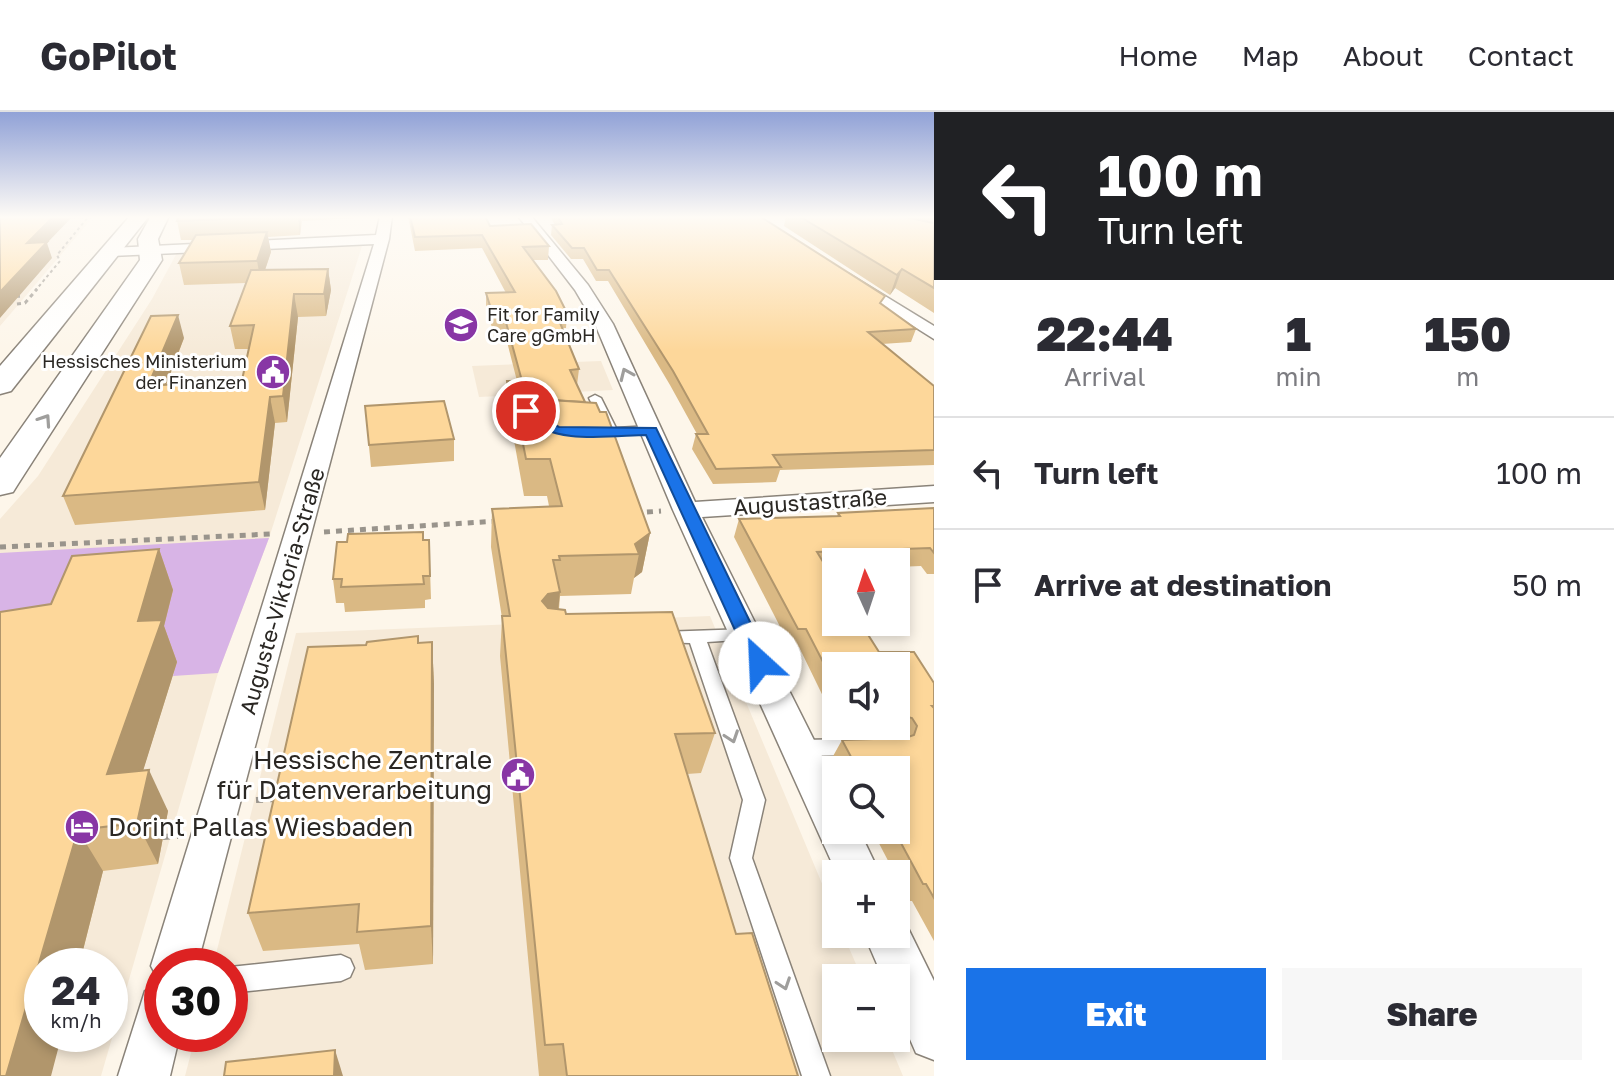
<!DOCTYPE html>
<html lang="en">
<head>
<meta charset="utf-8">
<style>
  :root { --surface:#fff; --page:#f7f7f7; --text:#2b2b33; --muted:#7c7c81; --line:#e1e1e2; --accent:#1a73e8 }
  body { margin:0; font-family:"Golos Text",sans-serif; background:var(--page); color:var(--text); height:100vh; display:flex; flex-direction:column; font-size:30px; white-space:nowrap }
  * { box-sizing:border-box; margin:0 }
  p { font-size:26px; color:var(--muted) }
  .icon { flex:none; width:44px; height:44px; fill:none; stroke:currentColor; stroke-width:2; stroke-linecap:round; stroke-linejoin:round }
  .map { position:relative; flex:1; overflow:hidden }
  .panel { display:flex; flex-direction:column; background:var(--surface); width:680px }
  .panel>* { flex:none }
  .top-card { background:#202124; color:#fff; overflow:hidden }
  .needle { width:52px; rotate:357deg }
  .tools { position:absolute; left:822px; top:436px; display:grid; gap:16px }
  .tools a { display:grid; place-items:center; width:88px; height:88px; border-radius:0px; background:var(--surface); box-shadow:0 4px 12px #0003; font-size:40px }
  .speed { position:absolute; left:24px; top:836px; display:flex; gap:16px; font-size:40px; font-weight:700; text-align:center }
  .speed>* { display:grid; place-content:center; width:104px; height:104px; border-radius:50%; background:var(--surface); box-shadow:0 4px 12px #0003; line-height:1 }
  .speed small { font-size:20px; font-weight:400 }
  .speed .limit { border:12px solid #d22; background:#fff; color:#111 }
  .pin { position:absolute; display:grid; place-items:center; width:68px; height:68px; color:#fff; margin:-34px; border:4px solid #fff; border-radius:50%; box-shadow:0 2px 8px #0007 }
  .me { position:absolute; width:88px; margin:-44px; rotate:335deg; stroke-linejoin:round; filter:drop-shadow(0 0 6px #0008) }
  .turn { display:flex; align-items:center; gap:28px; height:168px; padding:0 32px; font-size:36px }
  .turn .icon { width:104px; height:104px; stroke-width:2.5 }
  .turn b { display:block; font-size:56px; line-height:68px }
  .eta { display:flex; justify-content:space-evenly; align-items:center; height:136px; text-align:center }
  .eta b { font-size:48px; font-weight:800; line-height:56px }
  .cta { display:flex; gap:16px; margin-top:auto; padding:16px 32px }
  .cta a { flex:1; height:92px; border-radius:0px; background:var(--accent); color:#fff; font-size:32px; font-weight:800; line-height:92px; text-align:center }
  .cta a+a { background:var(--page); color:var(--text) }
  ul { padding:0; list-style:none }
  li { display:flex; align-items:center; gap:24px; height:112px; padding:0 32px; border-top:2px solid var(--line) }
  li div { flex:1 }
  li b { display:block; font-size:30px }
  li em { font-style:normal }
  header { display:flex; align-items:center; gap:48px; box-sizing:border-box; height:112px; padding:0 40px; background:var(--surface); border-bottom:2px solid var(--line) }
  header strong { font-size:38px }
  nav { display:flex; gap:44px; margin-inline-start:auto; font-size:28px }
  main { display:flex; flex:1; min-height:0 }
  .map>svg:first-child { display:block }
</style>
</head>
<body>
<header>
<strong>GoPilot</strong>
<nav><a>Home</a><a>Map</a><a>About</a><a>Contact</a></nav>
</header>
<main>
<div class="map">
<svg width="934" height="964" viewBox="0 0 934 964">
  <rect width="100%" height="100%" fill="#fdf6ea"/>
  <g fill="#f6ead8" fill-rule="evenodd">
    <polygon points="0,104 94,104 0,214"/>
    <path d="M363 131 269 426 218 561 101 964H0V407L38 364 152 187 179 137ZM42 854H110V922H42Z"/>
    <polygon points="601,249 613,278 479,285 472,254"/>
    <polygon points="710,504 836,805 836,822 843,822 862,866 836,866 836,926 887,926 903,964 185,964 196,922 230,922 230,854 213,854 296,521"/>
  </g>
  <polygon fill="#d8b4e6" points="269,426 218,561 173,564 176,550 0,545 0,441"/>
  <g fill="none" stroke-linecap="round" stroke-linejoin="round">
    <g stroke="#8a8379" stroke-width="3">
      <g id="lane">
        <polygon points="595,283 601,286 616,316 651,314 657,318 651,322 589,323 589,317 604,316 589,286"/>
        <polygon points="531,296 535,297 535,301 504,303 498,300 504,297"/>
        <polygon points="747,517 753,519 755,523 753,527 707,530 765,688 752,746 830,964 802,964 730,746 743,688 690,531 655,530 652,526 655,522 661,520"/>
        <polygon points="858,627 865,629 868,635 865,641 858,643 800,644 793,642 790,636 793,630 800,628"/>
        <polygon points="341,843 350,847 354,856 350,865 341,869 230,881 230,855"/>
      </g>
    </g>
    <g stroke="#8a8379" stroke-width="3">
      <g id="street">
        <polygon points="380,104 392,104 389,127 197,854 162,854 162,922 180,922 170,964 118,964 145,879 161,872 151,854 374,132 111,144 104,140 111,136 376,123"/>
        <polygon points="518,104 531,104 588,173 613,212 695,390 934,374 934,390 702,405 836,672 836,718 859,718 880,762 837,762 673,398 595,212 575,178"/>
        <polygon points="849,162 934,214 934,227 843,170 843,164"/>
        <polygon points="896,803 903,806 934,869 934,948 916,941 896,895 896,866 883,866 864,822 896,822"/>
      </g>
    </g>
    <g stroke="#8a8379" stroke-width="3">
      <g id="secondary">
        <polygon points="130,104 149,104 11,279 0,282 0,254"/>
        <polygon points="151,104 169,104 158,127 162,148 18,372 13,380 0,383 0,346 140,148 138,127"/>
      </g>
    </g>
    <polyline stroke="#99948c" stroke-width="2" stroke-dasharray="3 3" stroke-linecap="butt" points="35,179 60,149 57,143 89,104"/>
    <g stroke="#99948c" stroke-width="3" stroke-dasharray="4 4" stroke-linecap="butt">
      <polyline points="0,185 23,184"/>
      <polyline points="17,192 25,191 37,177"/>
    </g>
    <g stroke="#99948c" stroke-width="5" stroke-dasharray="6 6" stroke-linecap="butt">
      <polyline points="635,401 661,399"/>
      <polyline points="324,420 498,409"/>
      <polyline points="0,435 270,422"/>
    </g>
    <g stroke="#99948c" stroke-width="6" stroke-dasharray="7 7" stroke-linecap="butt">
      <polyline points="256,688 278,687"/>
      <polyline points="163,725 178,724"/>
    </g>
    <use href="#lane" fill="#fff" fill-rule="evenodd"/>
    <use href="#street" fill="#fff" fill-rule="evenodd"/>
    <use href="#secondary" fill="#fff" fill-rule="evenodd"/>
  </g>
  <g fill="#dab984">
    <polygon points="179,104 355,104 355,106 302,109 300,123 268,125 271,140 265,158 328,157 331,178 326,204 298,205 287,310 275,311 265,398 75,413 63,384 184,226 166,273 242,268 249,237 235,237 230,214 246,171 184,173 179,151 193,128 181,128 177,109"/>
    <polygon points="408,104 485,104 490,114 549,134 548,148 533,148 567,201 566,216 562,216 579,257 577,273 650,421 642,460 634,466 631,482 560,484 559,497 715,621 701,661 687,662 736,822 798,964 539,964 500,544 502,506 491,435 492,397 549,394 547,384 524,384 510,306 510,294 508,294 506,286 507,269 517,269 504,218 493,219 486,196 486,181 506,181 482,136 415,139"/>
    <polygon points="550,104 747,104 882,192 916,217 911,230 882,232 934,274 934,353 780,358 776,370 713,372 692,337 696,322 697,322 670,273 608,169 596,169 583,147 571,147 551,123 552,113 555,113"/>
    <polygon points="786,104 934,104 934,201 895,176 890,183 784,114"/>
    <polygon points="365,294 454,327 454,349 371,355"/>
    <polygon points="934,396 934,462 927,462 921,454 896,455 896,450 836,450 836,457 828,457 879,540 934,571 934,829 912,789 909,789 896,762 895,762 872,718 896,718 896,658 838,658 832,646 842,628 902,626 893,623 842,624 837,614 896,614 896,554 836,554 836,611 799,535 791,536 734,425 739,407 837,404 838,401"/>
    <polygon points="423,428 429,428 431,487 425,488 425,496 345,500 344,491 336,491 333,467"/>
    <polygon points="159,437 173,478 164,514 177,550 143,658 168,699 158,752 103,759 79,854 42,854 51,492"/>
    <polygon points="432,530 434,572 433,852 365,858 359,832 263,839 248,801 419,531"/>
  </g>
  <g fill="#b1966c">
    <polygon points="54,104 73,104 47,131 52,146 0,206 0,180 27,131"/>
    <polygon points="298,104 301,104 300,123"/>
    <polygon points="267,120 271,140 261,170 257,149"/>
    <polygon points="328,157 331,178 326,204 324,182"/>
    <polygon points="902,157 895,176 890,183 897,163"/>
    <polygon points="294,182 298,205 287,310 283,284"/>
    <polygon points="178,203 184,226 156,299 148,274"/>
    <polygon points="270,285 275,311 265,398 259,370"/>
    <polygon points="650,421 642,460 634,466 639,442 635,432"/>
    <polygon points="159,437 173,478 164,514 177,550 129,704 107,662 138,509"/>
    <polygon points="560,480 556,520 542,489 548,482"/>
    <polygon points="432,530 434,572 433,852 431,814"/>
    <polygon points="149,658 168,699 158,752 137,711"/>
    <polygon points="78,718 103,759 79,854 42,854 42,922 62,922 51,964 6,964"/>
    <polygon points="335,938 343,964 334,964"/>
  </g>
  <g fill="#fdd79a" stroke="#b1966c" stroke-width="2">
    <polygon points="0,104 54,104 27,131 47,130 0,180"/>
    <polygon points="179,104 298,104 177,109"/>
    <polygon points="410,104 485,104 490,114 531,112 549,134 523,135 556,179 567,201 556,201 579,257 570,258 585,290 551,288 532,272 511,272 511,277 508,277 507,269 522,269 504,203 493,203 486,181 515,180 482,123 415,125"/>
    <polygon points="557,104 761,105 885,184 880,191 916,217 868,220 934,274 934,338 773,343 781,355 716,357 696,322 708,322 673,259 609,158 597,158 584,136 572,136 552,113 562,112"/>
    <polygon points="799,104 900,104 934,111 934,176 902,157 897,163"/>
    <polygon points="267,120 257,149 179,151 196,123"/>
    <polygon points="328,157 324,182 294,182 283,284 270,285 259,370 63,384 151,204 178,203 148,274 242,268 254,213 230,214 251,158"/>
    <polygon points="511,272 532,272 550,288 596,291 600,300 606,300 650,421 635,432 639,442 559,444 560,448 553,448 560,480 548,482 542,489 548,496 565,498 566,502 672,500 715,621 675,622 736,822 752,821 798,964 567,964 563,932 545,933 502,504 510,504 492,397 562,394 550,347 526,347"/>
    <polygon points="444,289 454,327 369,333 365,294"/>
    <polygon points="934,396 934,441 930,436 817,440 836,471 836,510 860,510 879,540 914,540 934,571 934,594 932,594 934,596 934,786 926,772 923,772 894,718 896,718 896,658 858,658 842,628 905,626 914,623 917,614 912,606 904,604 896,604 896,554 836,554 836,575 806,517 798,517 739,407 840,404 838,401"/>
    <polygon points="423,420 423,428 429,428 430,464 423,464 424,472 341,475 342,467 333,467 337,430 347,430 348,422"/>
    <polygon points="159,437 138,509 162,508 107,662 149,658 137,711 78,718 6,964 0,964 0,500 51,492 72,444"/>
    <polygon points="418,524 418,531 432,530 431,814 357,820 359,792 248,801 308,535 366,533 367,530"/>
    <polygon points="335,938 334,964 224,964 226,950"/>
  </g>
  <defs><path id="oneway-chevron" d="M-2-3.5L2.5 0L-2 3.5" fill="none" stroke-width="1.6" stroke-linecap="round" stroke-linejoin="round" transform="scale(2)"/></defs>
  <g stroke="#9f9e9c">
    <use href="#oneway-chevron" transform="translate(626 262) rotate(-114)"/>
    <use href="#oneway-chevron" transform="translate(45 308) rotate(-56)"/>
    <use href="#oneway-chevron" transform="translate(732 625) rotate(71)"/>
    <use href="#oneway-chevron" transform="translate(784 872) rotate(71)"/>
  </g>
  <linearGradient id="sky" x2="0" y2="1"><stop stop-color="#91a2d7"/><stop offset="0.44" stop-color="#fefbf6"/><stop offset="1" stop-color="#fefbf6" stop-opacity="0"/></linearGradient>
  <rect width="934" height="239" fill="url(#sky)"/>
  <path fill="#1a73e8" stroke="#114b97" stroke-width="2" d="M526 295 543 299 549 310 559 315 656 316 770 551 767 557H753L750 551 646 323C618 323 546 334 533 305L522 302V296Z"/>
  <defs>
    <g id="school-disc" transform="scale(1.8)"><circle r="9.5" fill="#8836a5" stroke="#fff"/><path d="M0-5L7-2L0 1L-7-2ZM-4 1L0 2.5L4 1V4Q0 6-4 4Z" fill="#fff"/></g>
    <g id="civic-disc" transform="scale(1.8)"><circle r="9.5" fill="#8836a5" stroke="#fff"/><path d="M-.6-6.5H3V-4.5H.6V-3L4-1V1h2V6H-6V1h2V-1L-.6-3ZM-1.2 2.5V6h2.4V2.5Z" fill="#fff"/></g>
    <g id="hotel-disc" transform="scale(1.8)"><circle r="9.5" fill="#8836a5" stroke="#fff"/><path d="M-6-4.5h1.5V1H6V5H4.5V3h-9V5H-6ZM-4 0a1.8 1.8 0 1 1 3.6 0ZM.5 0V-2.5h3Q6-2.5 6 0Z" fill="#fff"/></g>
  </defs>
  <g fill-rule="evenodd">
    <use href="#school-disc" x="461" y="213"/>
    <use href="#civic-disc" x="273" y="260"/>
    <use href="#civic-disc" x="518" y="663"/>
    <use href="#hotel-disc" x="82" y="715"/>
  </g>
  <g text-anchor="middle" stroke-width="6" stroke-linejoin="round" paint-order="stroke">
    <g font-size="18" fill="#2a2723" stroke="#fff" text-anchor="start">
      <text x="487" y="209">Fit for Family<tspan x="487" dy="21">Care gGmbH</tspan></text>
      <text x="247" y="256" text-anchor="end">Hessisches Ministerium<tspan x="247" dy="21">der Finanzen</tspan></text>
    </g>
    <g font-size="22" fill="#2a2723" stroke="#fff">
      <text transform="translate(810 390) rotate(-4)" y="8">Augustastraße</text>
      <text transform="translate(282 479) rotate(-74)" y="8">Auguste-Viktoria-Straße</text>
    </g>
    <g font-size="26" fill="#2a2723" stroke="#fff" text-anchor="end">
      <text x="492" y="657">Hessische Zentrale<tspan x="492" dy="30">für Datenverarbeitung</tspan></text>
      <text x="108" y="724" text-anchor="start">Dorint Pallas Wiesbaden</text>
    </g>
  </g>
</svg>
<div class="tools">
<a><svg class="needle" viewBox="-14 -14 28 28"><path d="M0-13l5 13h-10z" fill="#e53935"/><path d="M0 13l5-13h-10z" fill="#7c7c81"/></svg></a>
<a><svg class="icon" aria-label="sound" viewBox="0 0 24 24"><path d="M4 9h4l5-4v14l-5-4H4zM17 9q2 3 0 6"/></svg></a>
<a><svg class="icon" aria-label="search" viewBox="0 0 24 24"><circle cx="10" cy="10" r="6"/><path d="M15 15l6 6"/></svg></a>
<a>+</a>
<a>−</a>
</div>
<div class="speed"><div>24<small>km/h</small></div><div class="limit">30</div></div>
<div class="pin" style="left:526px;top:299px;background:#d93025"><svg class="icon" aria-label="arrive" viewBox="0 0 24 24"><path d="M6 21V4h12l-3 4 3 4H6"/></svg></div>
<svg class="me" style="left:760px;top:551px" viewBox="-20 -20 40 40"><circle r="19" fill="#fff"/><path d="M0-13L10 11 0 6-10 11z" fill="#1a73e8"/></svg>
</div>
<section class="panel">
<div class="top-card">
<div class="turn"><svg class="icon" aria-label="left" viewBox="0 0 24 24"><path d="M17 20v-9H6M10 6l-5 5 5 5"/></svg><div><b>100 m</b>Turn left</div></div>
</div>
<div class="eta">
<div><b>22:44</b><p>Arrival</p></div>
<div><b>1</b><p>min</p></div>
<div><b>150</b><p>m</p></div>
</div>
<ul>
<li><svg class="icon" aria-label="left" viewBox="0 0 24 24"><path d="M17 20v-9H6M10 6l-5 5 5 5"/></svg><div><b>Turn left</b></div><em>100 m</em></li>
<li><svg class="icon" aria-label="arrive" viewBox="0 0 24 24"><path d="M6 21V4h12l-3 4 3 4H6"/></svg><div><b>Arrive at destination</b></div><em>50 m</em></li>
</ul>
<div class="cta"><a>Exit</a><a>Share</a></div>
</section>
</main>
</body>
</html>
